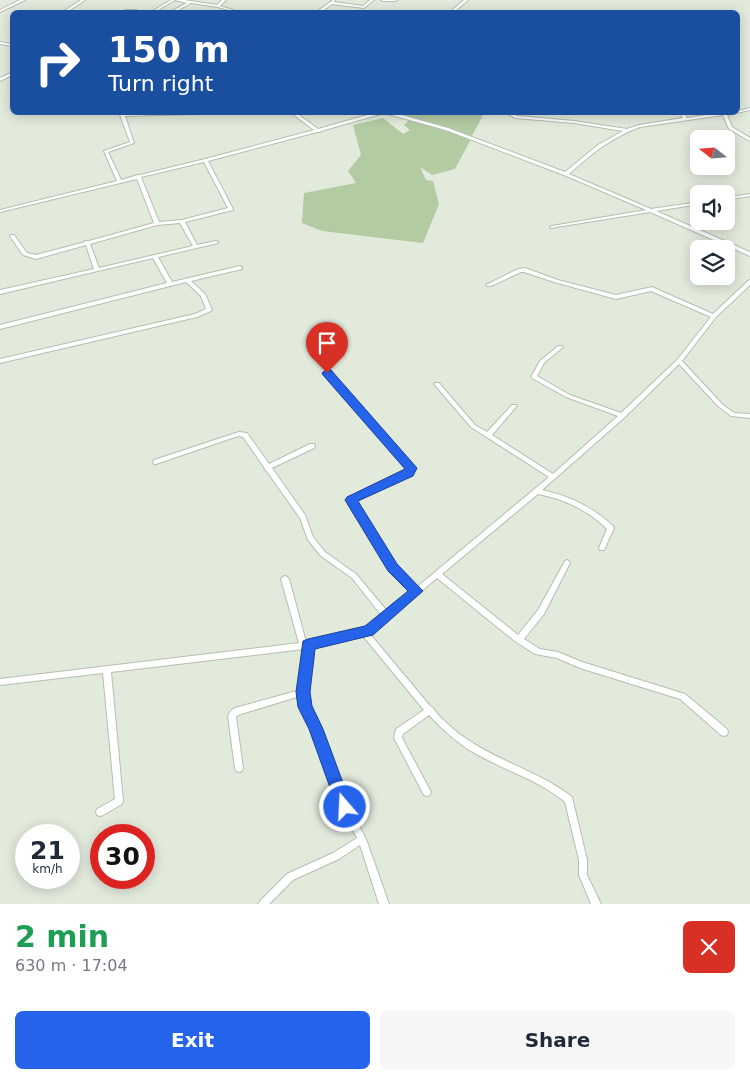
<!DOCTYPE html>
<html lang="en">
<head>
<meta charset="utf-8">
<style>
  :root { --surface:#fff; --page:#f6f6f7; --text:#1f2937; --muted:#747a83; --accent:#2563eb }
  body { margin:0; font-family:"DejaVu Sans",sans-serif; background:var(--page); color:var(--text); height:100vh; display:flex; flex-direction:column; font-size:19px; white-space:nowrap }
  * { box-sizing:border-box; margin:0 }
  p { font-size:16px; color:var(--muted) }
  .icon { flex:none; width:28px; height:28px; fill:none; stroke:currentColor; stroke-width:2; stroke-linecap:round; stroke-linejoin:round }
  .map { position:relative; height:904px; overflow:hidden }
  .panel { display:flex; flex-direction:column; background:var(--surface); flex:1 }
  .panel>* { flex:none }
  .banner { position:absolute; left:10px; top:10px; width:730px; height:105px; border-radius:8px; box-shadow:0 2px 12px #0003; background:#1a4fa0; color:#fff; overflow:hidden }
  .needle { width:32px; rotate:287deg }
  .fabs { position:absolute; left:690px; top:130px; display:grid; gap:10px }
  .fabs a { display:grid; place-items:center; width:45px; height:45px; border-radius:8px; background:var(--surface); box-shadow:0 2px 12px #0003; font-size:25px }
  .speed { position:absolute; left:15px; top:824px; display:flex; gap:10px; font-size:25px; font-weight:700; text-align:center }
  .speed>* { display:grid; place-content:center; width:65px; height:65px; border-radius:50%; background:var(--surface); box-shadow:0 2px 12px #0003; line-height:1 }
  .speed small { font-size:12px; font-weight:400 }
  .speed .limit { border:8px solid #d22; background:#fff; color:#111 }
  .pin { position:absolute; display:grid; place-items:center; width:42px; height:42px; color:#fff; margin:-51px -21px; border-radius:50% 50% 50% 0; rotate:-45deg; box-shadow:0 0 5px #0007 }
  .pin .icon { rotate:45deg }
  .me { position:absolute; width:55px; margin:-28px; rotate:341deg; stroke-linejoin:round; filter:drop-shadow(0 0 4px #0008) }
  .turn { display:flex; align-items:center; gap:18px; height:105px; padding:0 15px; font-size:22px }
  .turn .icon { width:65px; height:65px; stroke-width:2.5 }
  .turn b { display:block; font-size:35px; line-height:42px }
  .round { display:grid; place-items:center; flex:none; width:52px; height:52px; border-radius:8px; background:var(--page) }
  .headline { display:flex; align-items:center; justify-content:space-between; height:85px; padding:0 15px }
  h1 { font-size:30px; font-weight:600; line-height:38px; color:#1e9e55 }
  .cta { display:flex; gap:10px; margin-top:auto; padding:10px 15px }
  .cta a { flex:1; height:58px; border-radius:8px; background:var(--accent); color:#fff; font-size:20px; font-weight:600; line-height:58px; text-align:center }
  .cta a+a { background:var(--page); color:var(--text) }
  .map>svg:first-child { display:block }
</style>
</head>
<body>
<div class="map">
<svg width="750" height="904" viewBox="0 0 750 904">
  <rect width="100%" height="100%" fill="#e2eadc"/>
  <g fill="#b3cba3">
    <polygon points="414,112 484,113 472,136 402,115"/>
    <polygon points="383,118 403,134 410,130 404,125 409,120 471,139 455,169 432,175 420,167 426,180 433,181 439,204 423,243 322,231 302,223 304,193 356,183 348,171 361,155 353,125"/>
  </g>
  <g fill="none" stroke-linecap="round" stroke-linejoin="round">
    <g stroke="#b5beb0" stroke-width="2">
      <g id="minor">
        <polygon points="20,0 25,0 0,12 0,10"/>
        <polygon points="81,0 85,0 67,12 64,12 64,11"/>
        <polygon points="171,0 175,0 155,12 151,12"/>
        <polygon points="175,0 184,0 217,5 222,0 226,0 220,6 239,12 235,12 218,7 191,3 175,12 172,12 172,11 187,3"/>
        <polygon points="333,0 335,0 334,2 363,6 370,0 374,0 364,8 332,4 321,12 318,12 318,11"/>
        <polygon points="381,0 397,0 395,1 383,1"/>
        <polygon points="464,0 468,0 454,12 451,12 451,11"/>
        <polygon points="126,10 136,10 138,11 132,12 125,12 125,10"/>
        <polygon points="0,42 12,44 12,46 0,44"/>
        <polygon points="11,73 12,73 12,75 0,81 0,78"/>
        <path d="M750 108V110L727 115 732 127 750 138V141L729 129 723 115 640 127C612 137 591 154 569 174L651 209 699 202V204L656 211 750 252V256L650 212 550 228V227L552 226 646 210 564 175 446 130 384 113 321 131 320 132H317L208 161 233 209V210L185 222 197 245 216 241 218 242V243L158 257 172 282 240 266 242 267V269L191 281 205 294 212 310 211 311 197 317 0 363V359L195 314 206 309 201 296 186 282 0 329V325L167 283 153 258 0 294V290L94 269 86 245 36 259 23 255 10 236V235H14L27 253 36 255 85 242V241H89L154 223 137 179 0 212V210L117 181 104 151 130 142 119 112H123L124 114 265 112 125 116 134 143 108 152 121 180 138 175H140L205 159 314 130 290 112H295L318 129 378 112H391L448 128 565 172 598 145 623 131 574 123 516 118 503 112H509L517 116 574 121 627 129 639 125 683 118 679 112H683L687 118 725 112H738V111ZM204 162 228 208 182 220 159 222 141 177ZM180 223 193 246 99 268 90 244 157 225Z"/>
        <polygon points="750,194 750,196 726,200 726,198"/>
        <path d="M525 268 558 280 616 295 652 287 713 314 748 281 750 280V285L716 317 682 361 722 404 734 413 750 414V418L731 416 718 406 679 364 625 417 542 490C569 496 593 507 613 526L614 528 604 550H600L599 548 607 529C588 510 564 499 538 494L442 574 518 635 538 610 565 561 567 560 569 561 570 563 544 614 524 639 540 649 558 652 582 662 685 694 727 729 728 732 727 735 724 736 721 735 680 699 580 668 557 658 535 654 516 642 437 578 370 634 430 706 433 708C437 715 445 721 451 727 487 759 535 768 572 797L587 860V875L601 904H591L579 875V860L565 802C540 781 509 772 480 756 460 746 444 731 429 715L403 734 402 738 431 792 430 795 427 796 424 795 394 738 396 729 424 710 363 636 312 648V662L307 692 309 707 320 729 330 761 348 805 366 839 389 904H379L360 845 339 859 293 880 269 904H258L260 901 287 874 333 853 357 838 342 810 322 761 312 730 301 707 300 696 238 715 236 717 243 768 242 771 239 772 236 771 235 768 228 716C230 712 231 710 235 708L300 690 304 662V649L111 672 123 801 122 804 103 815 100 816 97 815 96 812 97 809 115 799 103 673 0 685V679L299 643 281 579 283 577 285 576 287 577 289 579 306 642 318 641 367 628 382 616 352 578 321 556 308 540 300 518 266 470H265L264 467 243 437 239 436 232 438 156 464H154L153 462 154 460 239 432 247 433 269 464 310 444H314L315 446 314 448 272 468 305 515 313 537 325 552 356 574 387 611 412 591 397 578 348 500 349 498 406 471 408 468 325 374 324 373 325 372H329L415 468 410 475 355 501 401 574 417 587 549 477 471 427 435 385 434 384 435 383H439L475 425 487 432 512 405H516L517 406 516 407 492 435 553 474 618 416 566 397 532 378 531 377 540 361 558 346H562L563 347 562 348 544 363 537 376 570 395 621 413 677 360 711 317 651 291 616 299 554 282 524 272H521L491 286H487L486 285 518 269Z"/>
      </g>
    </g>
    <use href="#minor" fill="#fff" fill-rule="evenodd"/>
  </g>
  <polygon fill="#2563eb" stroke="#184099" points="327,369 331,370 417,468 413,476 358,501 397,564 423,591 373,635 315,649 310,692 312,706 323,729 352,807 350,812 345,815 339,812 337,807 309,729 298,707 296,692 303,641 308,639 365,626 408,591 388,571 345,500 347,497 405,469 323,375 322,373"/>
</svg>
<div class="fabs">
<a><svg class="needle" viewBox="-14 -14 28 28"><path d="M0-13l5 13h-10z" fill="#e53935"/><path d="M0 13l5-13h-10z" fill="#747a83"/></svg></a>
<a><svg class="icon" aria-label="sound" viewBox="0 0 24 24"><path d="M4 9h4l5-4v14l-5-4H4zM17 9q2 3 0 6"/></svg></a>
<a><svg class="icon" aria-label="layers" viewBox="0 0 24 24"><path d="M12 4l9 5-9 5-9-5zM3 14l9 5 9-5"/></svg></a>
</div>
<div class="speed"><div>21<small>km/h</small></div><div class="limit">30</div></div>
<div class="pin" style="left:327px;top:373px;background:#d93025"><svg class="icon" aria-label="arrive" viewBox="0 0 24 24"><path d="M6 21V4h12l-3 4 3 4H6"/></svg></div>
<svg class="me" style="left:345px;top:807px" viewBox="-20 -20 40 40"><circle r="17" fill="#2563eb" stroke="#fff" stroke-width="3"/><path d="M0-11L8 9 0 5-8 9z" fill="#fff"/></svg>
<div class="banner">
<div class="turn"><svg class="icon" aria-label="right" viewBox="0 0 24 24"><path d="M7 20v-9h11M14 6l5 5-5 5"/></svg><div><b>150 m</b>Turn right</div></div>
</div>
</div>
<section class="panel">
<div class="headline"><div><h1>2 min</h1><p>630 m · 17:04</p></div><a class="round" style="background:#d93025;color:#fff"><svg class="icon" aria-label="close" viewBox="0 0 24 24"><path d="M6 6l12 12M18 6L6 18"/></svg></a></div>
<div class="cta"><a>Exit</a><a>Share</a></div>
</section>
</body>
</html>
